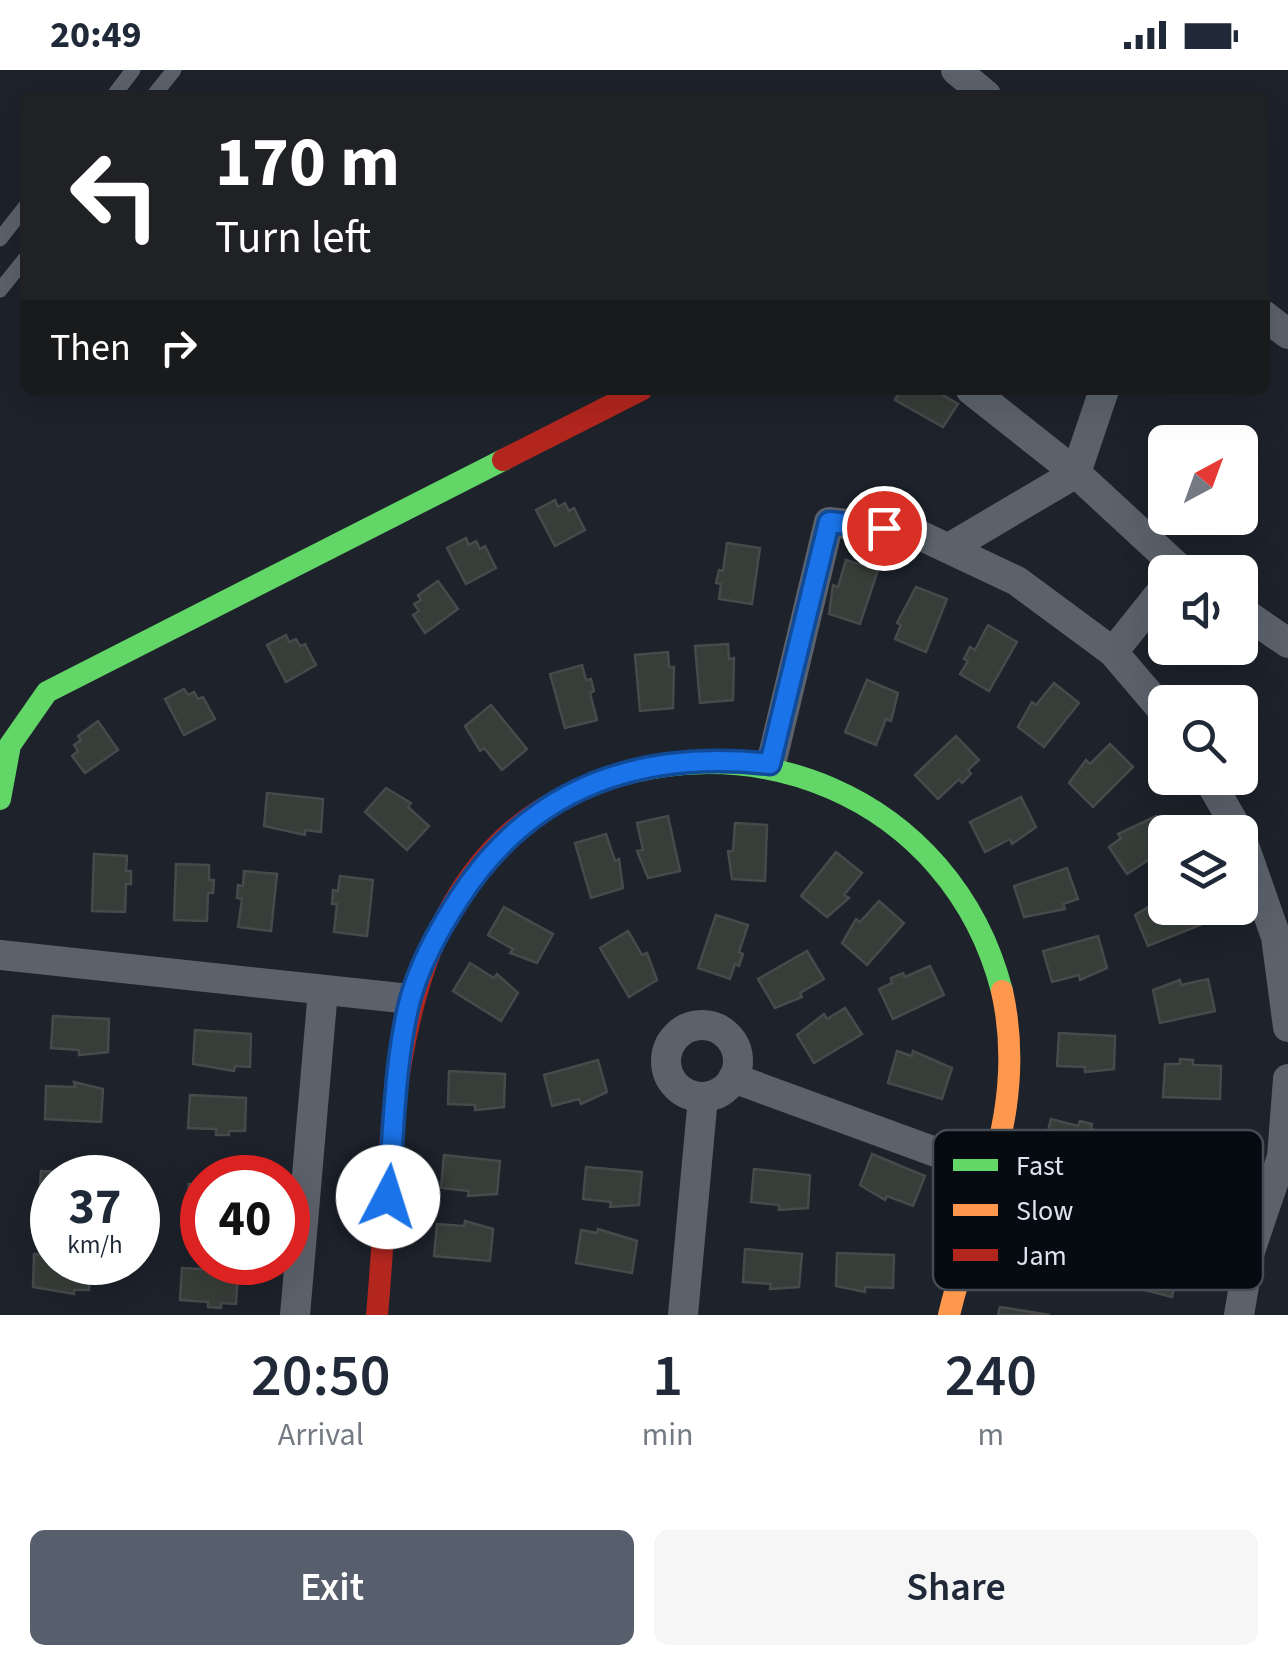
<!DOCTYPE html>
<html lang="en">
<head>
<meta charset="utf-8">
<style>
  :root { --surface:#fff; --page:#f6f6f7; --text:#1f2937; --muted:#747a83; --accent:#565f6b }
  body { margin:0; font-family:"Source Sans 3",sans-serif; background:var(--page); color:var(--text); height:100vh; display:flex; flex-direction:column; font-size:38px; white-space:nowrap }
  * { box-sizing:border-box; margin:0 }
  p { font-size:32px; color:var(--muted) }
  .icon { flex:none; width:55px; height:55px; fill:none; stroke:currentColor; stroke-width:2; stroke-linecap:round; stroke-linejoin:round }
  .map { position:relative; height:1245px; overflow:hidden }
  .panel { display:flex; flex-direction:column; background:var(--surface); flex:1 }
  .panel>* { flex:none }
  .top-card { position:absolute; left:20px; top:20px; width:1250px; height:305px; border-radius:15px; box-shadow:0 10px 40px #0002; background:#202124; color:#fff; overflow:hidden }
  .needle { width:65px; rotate:41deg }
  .buttons { position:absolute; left:1148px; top:355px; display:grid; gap:20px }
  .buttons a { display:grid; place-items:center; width:110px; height:110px; border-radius:15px; background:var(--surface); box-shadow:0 10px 40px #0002; font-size:50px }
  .speed { position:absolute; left:30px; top:1085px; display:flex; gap:20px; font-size:50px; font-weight:700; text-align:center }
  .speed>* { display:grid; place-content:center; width:130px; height:130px; border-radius:50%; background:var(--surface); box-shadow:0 10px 40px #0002; line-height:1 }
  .speed small { font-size:25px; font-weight:400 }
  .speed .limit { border:15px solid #d22; background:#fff; color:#111 }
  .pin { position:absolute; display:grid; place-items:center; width:85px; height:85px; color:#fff; margin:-42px; border:5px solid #fff; border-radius:50%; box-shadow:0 2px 10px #0007 }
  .me { position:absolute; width:110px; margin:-55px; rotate:5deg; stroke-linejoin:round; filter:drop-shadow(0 0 8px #0008) }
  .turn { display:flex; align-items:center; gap:35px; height:210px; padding:0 30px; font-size:45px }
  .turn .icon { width:130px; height:130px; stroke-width:2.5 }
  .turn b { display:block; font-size:70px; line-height:85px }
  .then { display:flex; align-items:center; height:95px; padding:0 30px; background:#0003; gap:20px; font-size:38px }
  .eta { display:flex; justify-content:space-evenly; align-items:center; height:170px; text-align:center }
  .eta b { font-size:60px; font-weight:600; line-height:70px }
  .primary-button { display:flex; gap:20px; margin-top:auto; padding:20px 30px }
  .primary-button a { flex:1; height:115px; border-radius:15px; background:var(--accent); color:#fff; font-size:40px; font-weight:600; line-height:115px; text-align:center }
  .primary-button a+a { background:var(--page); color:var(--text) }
  .status { display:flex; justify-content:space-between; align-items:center; height:70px; padding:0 50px; background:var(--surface); direction:ltr }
  .status svg { height:28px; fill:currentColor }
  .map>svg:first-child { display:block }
</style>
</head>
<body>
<div class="status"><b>20:49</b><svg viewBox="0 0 49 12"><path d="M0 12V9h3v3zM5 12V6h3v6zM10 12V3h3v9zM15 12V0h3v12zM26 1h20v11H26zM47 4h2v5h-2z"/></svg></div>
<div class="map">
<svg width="1288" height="1245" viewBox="0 0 1288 1245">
  <rect width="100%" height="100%" fill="#1d222b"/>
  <g fill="#373d39" stroke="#464a4a" stroke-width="2.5">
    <polygon points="900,320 934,320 958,334 943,357 895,330"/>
    <polygon points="555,430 558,437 565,433 569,441 574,438 585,460 555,476 536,440"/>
    <polygon points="466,468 469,475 476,471 480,479 485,476 496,498 466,514 447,478"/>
    <polygon points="727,473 760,478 752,534 719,529 721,514 716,513 719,500 723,501"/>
    <polygon points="846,490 878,500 860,554 829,544 833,515 838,517"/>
    <polygon points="438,511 458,539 425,563 413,545 419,541 414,534 421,530 418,525"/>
    <polygon points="916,517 947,529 926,582 895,569 901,555 897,553"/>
    <polygon points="988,555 1017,572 989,621 960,604 968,591 964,589 970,577 975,580"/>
    <polygon points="286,565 289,572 296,569 300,576 305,574 316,595 286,612 267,575"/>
    <polygon points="728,574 729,589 734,588 733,630 700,633 695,576"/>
    <polygon points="668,582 669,597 674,597 673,638 640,641 635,585"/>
    <polygon points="582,595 586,610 591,609 594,621 590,623 597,650 565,658 550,604"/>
    <polygon points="867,610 898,623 891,651 886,649 876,675 845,662"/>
    <polygon points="1054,613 1079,633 1044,677 1018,657 1032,632 1036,635"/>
    <polygon points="184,619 188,625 194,622 198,629 203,627 215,649 184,665 165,629"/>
    <polygon points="491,635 527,679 502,700 484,678 480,681 465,656"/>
    <polygon points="98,651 118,680 85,703 72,686 78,681 74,675 81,670 78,666"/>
    <polygon points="956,666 979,690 968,700 971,704 962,713 959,709 938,729 915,705"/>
    <polygon points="1110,674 1133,697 1093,737 1069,713 1086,690 1090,694"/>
    <polygon points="386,718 411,733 408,737 429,756 407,780 365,742"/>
    <polygon points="267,723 323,729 321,762 305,760 305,765 264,756"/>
    <polygon points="1021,727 1036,757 1012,774 1010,769 985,782 970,752"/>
    <polygon points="668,746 680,801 648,808 637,781 643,780 637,753"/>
    <polygon points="1156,746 1167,762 1165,779 1127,804 1109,777 1121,768 1118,764"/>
    <polygon points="735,753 767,755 765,811 732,809 728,781 733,781"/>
    <polygon points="606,764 615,791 619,789 623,818 591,828 575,773"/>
    <polygon points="836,782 862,803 844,825 849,828 827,847 801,826"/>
    <polygon points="94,784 127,786 126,801 131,801 131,814 126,814 125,842 92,841"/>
    <polygon points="176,794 209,795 209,810 214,810 213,823 208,823 207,851 174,850"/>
    <polygon points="1067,798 1078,829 1063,834 1065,839 1024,847 1014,816"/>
    <polygon points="244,801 277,804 271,861 238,857 242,829 237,828 238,815 243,816"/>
    <polygon points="340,806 373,810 367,866 334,862 337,834 332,834 333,820 338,821"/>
    <polygon points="1160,830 1165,838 1193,838 1200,855 1148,876 1135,845"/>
    <polygon points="879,831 904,853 867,895 842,873 856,849 860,852"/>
    <polygon points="504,837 553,864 537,893 510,883 513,879 488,865"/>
    <polygon points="716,845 748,855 739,882 743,884 739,896 735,894 730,909 698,898"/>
    <polygon points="628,861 642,885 647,883 657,910 629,927 600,878"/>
    <polygon points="1098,866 1107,898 1080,910 1079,905 1052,912 1043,881"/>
    <polygon points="807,881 824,909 800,923 802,927 775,938 758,909"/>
    <polygon points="470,893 494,908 497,904 518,923 501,951 453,921"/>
    <polygon points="930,896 944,925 893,949 879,919 892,913 891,908 903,903 905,907"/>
    <polygon points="1208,909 1215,941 1160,953 1153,920 1180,910 1181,915"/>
    <polygon points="845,938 862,964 814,993 797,965 824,944 827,949"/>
    <polygon points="53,946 109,949 108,982 79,985 79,980 51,978"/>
    <polygon points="195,960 251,964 250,997 235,996 234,1001 193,994"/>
    <polygon points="1059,963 1115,966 1114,999 1085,1002 1085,997 1057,996"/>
    <polygon points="897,981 912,986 913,981 952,998 942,1029 888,1013"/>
    <polygon points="1180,989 1193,990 1193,995 1221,996 1220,1029 1163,1027 1165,994 1180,994"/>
    <polygon points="598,990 607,1022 581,1034 579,1029 552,1036 544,1005"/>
    <polygon points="449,1001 505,1004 504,1037 475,1040 475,1035 448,1034"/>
    <polygon points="74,1012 103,1019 101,1052 45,1049 46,1016 75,1017"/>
    <polygon points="190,1025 246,1028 245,1061 229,1061 229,1065 216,1065 216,1059 188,1058"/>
    <polygon points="1051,1049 1078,1056 1080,1051 1092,1054 1091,1059 1106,1063 1098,1095 1043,1080"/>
    <polygon points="872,1084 925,1106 913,1136 887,1126 885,1130 860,1115"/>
    <polygon points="444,1085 500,1091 497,1124 468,1126 469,1121 441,1118"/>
    <polygon points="586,1097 642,1102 639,1135 610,1137 611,1132 583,1129"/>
    <polygon points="754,1099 810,1105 808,1138 779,1140 779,1135 751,1132"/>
    <polygon points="41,1101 97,1104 97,1108 52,1108 52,1134 39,1133"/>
    <polygon points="189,1114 202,1115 202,1148 187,1147"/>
    <polygon points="465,1151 493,1159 490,1191 434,1186 437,1154 464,1156"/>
    <polygon points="598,1159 637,1171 632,1203 576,1193 581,1160 597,1163"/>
    <polygon points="745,1179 802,1184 799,1217 770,1219 771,1214 743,1212"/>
    <polygon points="1141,1180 1153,1183 1152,1189 1180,1195 1172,1227 1117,1213 1125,1181 1140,1185"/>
    <polygon points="837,1183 894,1185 893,1218 865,1217 865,1222 836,1216"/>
    <polygon points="34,1184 52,1185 52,1192 91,1192 89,1220 74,1220 74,1224 33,1217"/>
    <polygon points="182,1198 238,1201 236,1234 221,1233 221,1238 208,1237 208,1232 180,1230"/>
    <polygon points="1000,1237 1050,1245 998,1245"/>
  </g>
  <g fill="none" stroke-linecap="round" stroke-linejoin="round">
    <g stroke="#5b626c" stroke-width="15">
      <polyline points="114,25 133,0"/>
      <polyline points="154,25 174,0"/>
      <polyline points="0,169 25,137"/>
      <polyline points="0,220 25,189"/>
    </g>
    <g stroke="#5b626c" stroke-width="30">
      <polyline points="956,0 986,25"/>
      <polyline points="1265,246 1288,264"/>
      <polyline points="971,320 1076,403 1183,502"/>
      <polyline points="949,478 1076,403 1104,320"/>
      <polyline points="1240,540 1288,573"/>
      <polyline points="1113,582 1165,517"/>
      <polyline points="771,694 829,452 911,461 1017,511 1113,582 1165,643"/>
      <polyline points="1208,708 1239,762"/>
      <polyline points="1240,764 1276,867 1288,957"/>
      <polyline points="0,885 410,929"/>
      <circle cx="702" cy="991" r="36"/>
      <polyline points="733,1008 993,1103 1250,1181"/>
      <polyline points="295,1245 323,920"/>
      <polyline points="683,1245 703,1027"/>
      <polyline points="1239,1245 1250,1181 1282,1087 1288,1009"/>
    </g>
    <g stroke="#63d668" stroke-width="22">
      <path d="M566 726C743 641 952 726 1002 921"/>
      <polyline points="0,729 10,675 47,622 503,390"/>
    </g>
    <path stroke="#ff974d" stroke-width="22" d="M949 1245C976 1132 1029 1042 1002 921"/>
    <g stroke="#b3261e" stroke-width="22">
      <polyline points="503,390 641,320"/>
      <path d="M377 1245C393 1074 382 814 566 726"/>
    </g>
  </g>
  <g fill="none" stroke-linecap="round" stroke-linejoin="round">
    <g stroke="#114b97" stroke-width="25">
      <path id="route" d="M388 1127C394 1063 394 993 410 930 420 893 439 859 460 827 533 715 642 680 770 694L829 452 884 458"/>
    </g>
    <use href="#route" stroke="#1a73e8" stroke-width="18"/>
  </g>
  <rect x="933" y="1060" width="330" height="160" rx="15" fill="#060b12" stroke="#464c54" stroke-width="2.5"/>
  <rect x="953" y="1089" width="45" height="12" fill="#63d668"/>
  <rect x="953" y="1134" width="45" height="12" fill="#ff974d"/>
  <rect x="953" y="1179" width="45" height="12" fill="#b3261e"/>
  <g font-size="28" fill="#dde4ef">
    <text x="1016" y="1105">Fast</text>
    <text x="1016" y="1150">Slow</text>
    <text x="1016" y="1195">Jam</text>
  </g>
</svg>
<div class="buttons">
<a><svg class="needle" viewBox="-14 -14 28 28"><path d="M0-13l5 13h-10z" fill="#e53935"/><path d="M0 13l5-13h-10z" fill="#747a83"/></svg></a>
<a><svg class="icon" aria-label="sound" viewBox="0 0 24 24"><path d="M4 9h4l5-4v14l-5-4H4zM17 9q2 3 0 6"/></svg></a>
<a><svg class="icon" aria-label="search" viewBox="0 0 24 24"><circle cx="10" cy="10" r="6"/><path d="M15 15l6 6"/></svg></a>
<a><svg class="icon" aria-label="layers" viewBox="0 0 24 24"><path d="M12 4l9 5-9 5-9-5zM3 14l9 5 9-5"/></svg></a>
</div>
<div class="speed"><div>37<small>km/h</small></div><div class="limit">40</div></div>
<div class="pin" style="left:884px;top:458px;background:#d93025"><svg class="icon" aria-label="arrive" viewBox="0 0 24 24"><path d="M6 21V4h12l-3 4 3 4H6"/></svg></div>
<svg class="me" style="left:388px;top:1127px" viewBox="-20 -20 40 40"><circle r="19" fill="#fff"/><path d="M0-13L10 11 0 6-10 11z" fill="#1a73e8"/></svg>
<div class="top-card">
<div class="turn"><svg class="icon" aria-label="left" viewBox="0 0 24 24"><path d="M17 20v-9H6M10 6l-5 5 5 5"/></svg><div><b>170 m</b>Turn left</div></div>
<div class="then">Then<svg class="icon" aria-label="right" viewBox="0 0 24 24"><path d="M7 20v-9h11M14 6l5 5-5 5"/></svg></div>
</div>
</div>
<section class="panel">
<div class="eta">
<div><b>20:50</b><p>Arrival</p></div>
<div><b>1</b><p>min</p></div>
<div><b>240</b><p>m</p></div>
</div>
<div class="primary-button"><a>Exit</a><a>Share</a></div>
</section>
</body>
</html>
